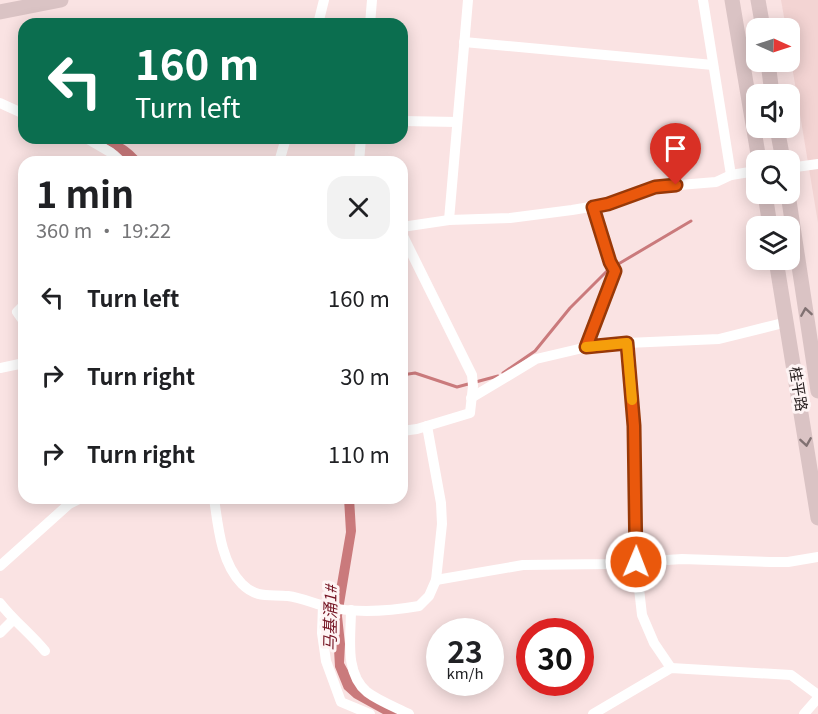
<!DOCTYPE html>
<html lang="en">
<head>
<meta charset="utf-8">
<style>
  :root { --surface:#fff; --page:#f2f2f2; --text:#202124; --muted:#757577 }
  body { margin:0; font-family:Georgia,"Noto Sans SC",serif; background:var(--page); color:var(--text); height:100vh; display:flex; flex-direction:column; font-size:22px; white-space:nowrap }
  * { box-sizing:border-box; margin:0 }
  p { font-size:20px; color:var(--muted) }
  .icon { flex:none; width:33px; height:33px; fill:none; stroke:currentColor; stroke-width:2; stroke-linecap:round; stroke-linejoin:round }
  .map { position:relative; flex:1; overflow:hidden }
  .details { position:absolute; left:18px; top:156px; width:390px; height:348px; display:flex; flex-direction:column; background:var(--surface); border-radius:18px; box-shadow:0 3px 15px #0003 }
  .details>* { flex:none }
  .top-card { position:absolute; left:18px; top:18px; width:390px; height:126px; border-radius:18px; box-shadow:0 3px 15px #0003; background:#0b6e4f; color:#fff; overflow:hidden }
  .needle { width:39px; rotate:93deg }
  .buttons { position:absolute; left:746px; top:18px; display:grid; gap:12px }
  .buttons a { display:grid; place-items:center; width:54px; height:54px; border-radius:12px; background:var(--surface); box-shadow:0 3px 15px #0003; font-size:30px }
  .speed { position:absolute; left:426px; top:618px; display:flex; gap:12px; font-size:30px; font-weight:700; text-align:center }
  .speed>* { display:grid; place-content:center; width:78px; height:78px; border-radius:50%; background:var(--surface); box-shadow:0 3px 15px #0003; line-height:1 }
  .speed small { font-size:15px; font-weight:400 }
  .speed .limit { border:9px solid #d22; background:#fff; color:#111 }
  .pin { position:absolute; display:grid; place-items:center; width:51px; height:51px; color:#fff; margin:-62px -26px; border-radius:50% 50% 50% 0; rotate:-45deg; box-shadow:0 0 6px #0007 }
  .pin .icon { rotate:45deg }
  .me { position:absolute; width:66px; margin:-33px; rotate:1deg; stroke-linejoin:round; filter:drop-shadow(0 0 4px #0008) }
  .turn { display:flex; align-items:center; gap:21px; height:126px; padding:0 18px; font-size:27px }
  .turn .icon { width:78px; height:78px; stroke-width:2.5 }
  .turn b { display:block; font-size:42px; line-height:51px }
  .round { display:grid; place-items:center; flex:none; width:63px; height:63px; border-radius:18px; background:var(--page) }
  .headline { display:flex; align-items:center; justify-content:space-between; height:102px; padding:0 18px }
  h1 { font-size:36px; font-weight:700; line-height:45px }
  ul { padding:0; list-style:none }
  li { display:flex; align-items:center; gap:18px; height:78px; padding:0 18px }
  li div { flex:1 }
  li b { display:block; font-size:22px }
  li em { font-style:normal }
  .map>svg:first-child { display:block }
</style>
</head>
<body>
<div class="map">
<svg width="818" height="714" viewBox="0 0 818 714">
  <rect width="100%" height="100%" fill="#fae3e3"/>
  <polygon fill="#f3d4d3" points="781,0 818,0 818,223 789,48 789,28 786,28"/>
  <g fill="#ca7a7c">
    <path d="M96 138C119 138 128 145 143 162H129L117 151Z"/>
    <polygon points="344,498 354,498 356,531 342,616 345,644 344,663 356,685 401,714 383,714 354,698 344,689 335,667 332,613 346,532"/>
  </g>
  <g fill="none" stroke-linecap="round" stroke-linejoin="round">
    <g stroke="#ca7a7c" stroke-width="3">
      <polyline points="615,266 691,221"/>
      <polyline points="503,373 535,351 570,308 609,269"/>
      <polyline points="402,375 415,373 457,387 498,376"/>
    </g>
    <g stroke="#fff" stroke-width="10">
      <polyline points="703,0 731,175"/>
      <polyline points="318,24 324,0"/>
      <polyline points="370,24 372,0"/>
      <polyline points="464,42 713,65"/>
      <polyline points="0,103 24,114"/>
      <polyline points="402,121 457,122"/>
      <polyline points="86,138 110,152 121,162"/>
      <polyline points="279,162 286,138"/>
      <polyline points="359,162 361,138"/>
      <polyline points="789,168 818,164"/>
      <polyline points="449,220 468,0"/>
      <polyline points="402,227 449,220 510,218 572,210 608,204 655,187 716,182 731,175 756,171"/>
      <polyline points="402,234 472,375 473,386 470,413 417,429 402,431"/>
      <polyline points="24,305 17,312 24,322"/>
      <polyline points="627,343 634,426 636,562 642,615 654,643 671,668"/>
      <polyline points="586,347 615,271 610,262 593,207"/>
      <polyline points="0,368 24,363"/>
      <polyline points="471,398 536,359 583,348 627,343 719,339 787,322"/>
      <path d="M214 498C218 526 221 563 242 584 257 599 270 594 288 596 302 598 315 604 328 607 358 614 390 611 419 606L429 596 436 580 442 524 441 503 427 426"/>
      <polyline points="0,566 69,504 81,498"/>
      <polyline points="436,580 523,565 607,564 682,559 770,562 788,562 818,557"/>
      <path d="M0 603C14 621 31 634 45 651"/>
      <polyline points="323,606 322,633 326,661 341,702 370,714"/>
      <path d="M351 610C351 636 344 673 367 692 379 701 395 707 409 714"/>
      <polyline points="0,633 13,620"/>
      <polyline points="593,714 671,668 791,675 818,695"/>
      <polyline points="804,714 818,698"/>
    </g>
    <g stroke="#dac3c4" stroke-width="15">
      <polyline points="732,0 759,160"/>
      <polyline points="758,0 763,28"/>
      <polyline points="0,12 61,0"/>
      <polyline points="768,62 772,94"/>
      <polyline points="777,128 783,160"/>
      <polyline points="765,194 770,226"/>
      <polyline points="788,194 818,391"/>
      <polyline points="776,260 818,518"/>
    </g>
  </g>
  <defs><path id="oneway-chevron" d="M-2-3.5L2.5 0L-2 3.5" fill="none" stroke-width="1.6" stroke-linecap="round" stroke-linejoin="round" transform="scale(1.5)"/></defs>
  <g stroke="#807172">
    <use href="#oneway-chevron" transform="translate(806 312) rotate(-99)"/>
    <use href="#oneway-chevron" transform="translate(806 442) rotate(81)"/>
  </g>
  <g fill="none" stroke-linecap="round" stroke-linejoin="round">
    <g stroke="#983908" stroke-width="15">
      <polyline id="route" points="636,562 634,426 627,343 586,347 615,271 610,262 593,207 608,204 655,187 676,185"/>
    </g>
    <use href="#route" stroke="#ea580c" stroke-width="10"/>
    <polyline stroke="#f59e0b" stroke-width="10" points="586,347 627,343 632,400"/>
  </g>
  <g text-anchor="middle" stroke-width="6" stroke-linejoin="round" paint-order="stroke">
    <g font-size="15" fill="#271f1f" stroke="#fef4f4">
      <text transform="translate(798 389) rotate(81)" y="5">桂平路</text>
    </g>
    <g font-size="16" font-style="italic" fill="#731221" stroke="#fef4f4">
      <text transform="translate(330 618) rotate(-89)" y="6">马基涌1#</text>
    </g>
  </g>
</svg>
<div class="buttons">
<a><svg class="needle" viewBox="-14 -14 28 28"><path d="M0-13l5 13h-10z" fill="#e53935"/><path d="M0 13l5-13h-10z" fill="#757577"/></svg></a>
<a><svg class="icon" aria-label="sound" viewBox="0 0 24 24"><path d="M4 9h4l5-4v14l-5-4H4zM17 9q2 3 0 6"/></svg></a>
<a><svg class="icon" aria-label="search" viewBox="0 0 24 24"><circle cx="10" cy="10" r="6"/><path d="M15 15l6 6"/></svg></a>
<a><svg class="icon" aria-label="layers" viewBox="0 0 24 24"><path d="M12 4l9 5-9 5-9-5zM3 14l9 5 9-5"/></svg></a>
</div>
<div class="speed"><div>23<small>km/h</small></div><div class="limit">30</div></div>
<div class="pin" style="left:676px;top:185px;background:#d93025"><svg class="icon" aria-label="arrive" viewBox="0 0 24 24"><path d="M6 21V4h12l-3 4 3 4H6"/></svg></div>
<svg class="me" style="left:636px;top:562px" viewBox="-20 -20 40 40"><circle r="17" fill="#ea580c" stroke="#fff" stroke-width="3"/><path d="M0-11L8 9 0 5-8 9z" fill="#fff"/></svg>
<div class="top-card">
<div class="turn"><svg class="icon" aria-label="left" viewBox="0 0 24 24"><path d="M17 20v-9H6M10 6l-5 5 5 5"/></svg><div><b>160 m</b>Turn left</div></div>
</div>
<section class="details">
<div class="headline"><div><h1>1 min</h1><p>360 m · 19:22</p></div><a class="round"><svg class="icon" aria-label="close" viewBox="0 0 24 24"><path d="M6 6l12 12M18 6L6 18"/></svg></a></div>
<ul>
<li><svg class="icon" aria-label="left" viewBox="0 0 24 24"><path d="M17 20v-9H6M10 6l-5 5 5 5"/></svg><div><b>Turn left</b></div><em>160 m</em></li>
<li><svg class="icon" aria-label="right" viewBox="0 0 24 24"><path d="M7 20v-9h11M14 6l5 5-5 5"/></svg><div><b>Turn right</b></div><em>30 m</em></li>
<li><svg class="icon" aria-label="right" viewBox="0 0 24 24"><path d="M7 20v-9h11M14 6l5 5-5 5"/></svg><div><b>Turn right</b></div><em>110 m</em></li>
</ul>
</section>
</div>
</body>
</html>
